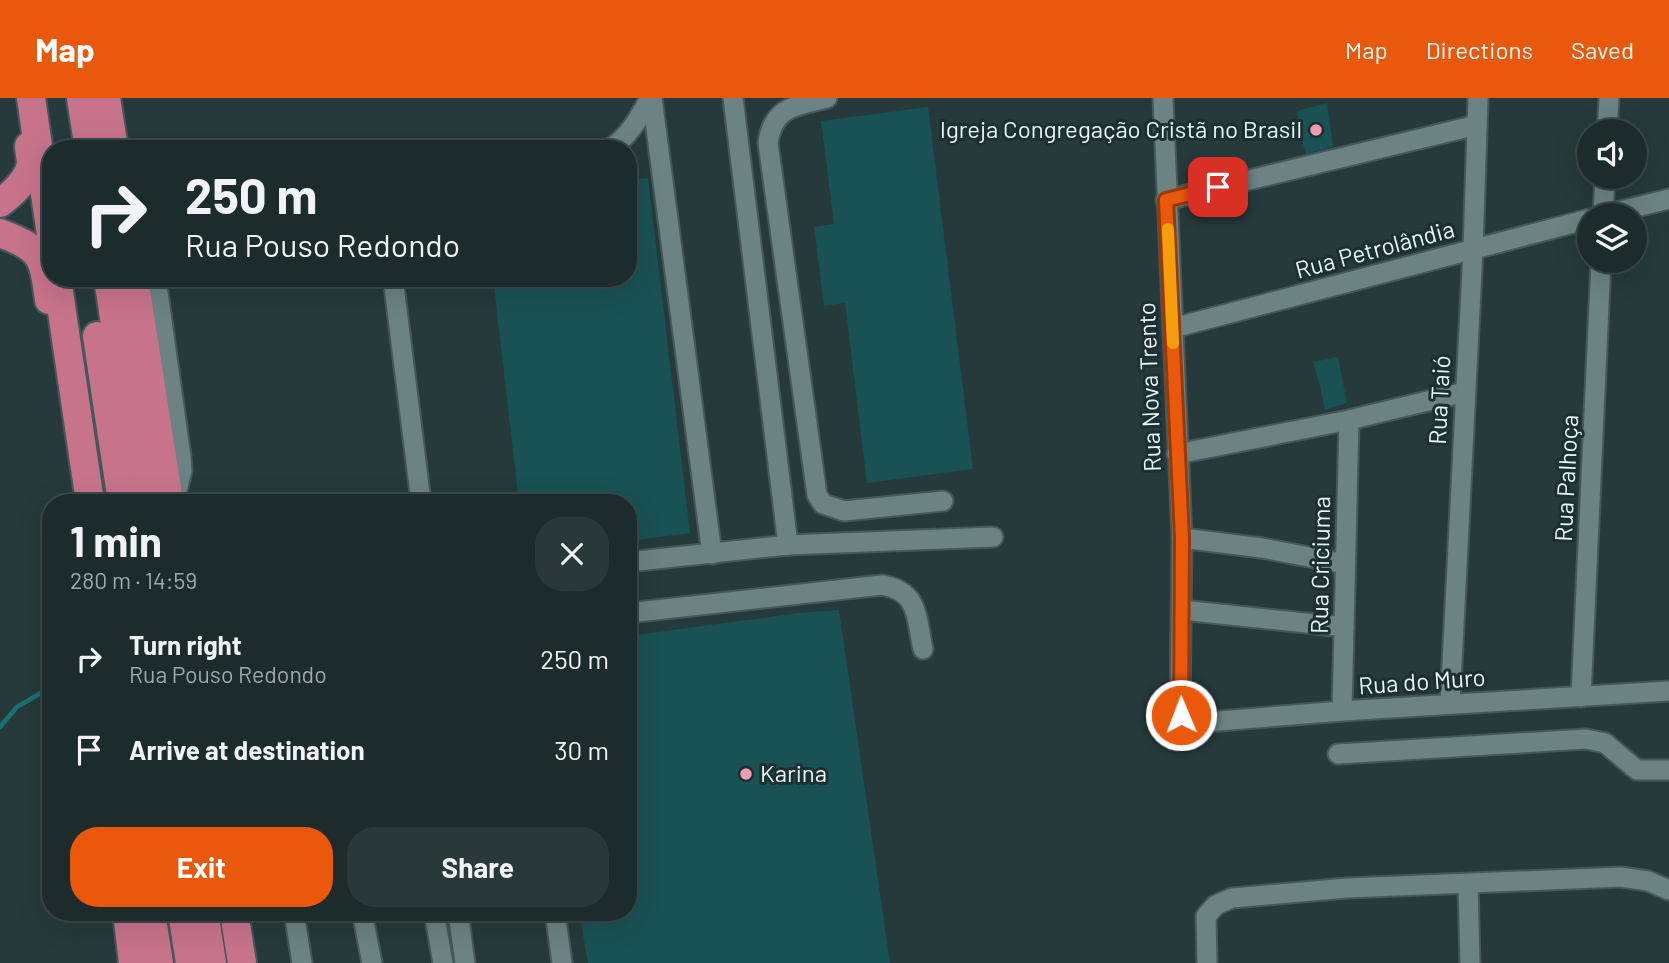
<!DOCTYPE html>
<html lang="en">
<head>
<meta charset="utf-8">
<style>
  :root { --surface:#1c2c2c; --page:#293838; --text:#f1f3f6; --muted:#a0a7a9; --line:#3a4848; --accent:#ea580c }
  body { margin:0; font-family:Barlow,sans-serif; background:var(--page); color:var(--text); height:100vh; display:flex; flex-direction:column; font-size:26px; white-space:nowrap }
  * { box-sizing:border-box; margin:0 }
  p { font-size:23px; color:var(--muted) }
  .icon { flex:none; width:38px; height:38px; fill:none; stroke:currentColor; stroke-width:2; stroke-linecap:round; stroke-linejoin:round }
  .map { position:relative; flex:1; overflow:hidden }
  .sheet { position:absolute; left:42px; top:396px; width:595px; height:427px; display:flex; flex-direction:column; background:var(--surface); border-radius:28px; box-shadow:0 7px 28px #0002,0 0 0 2px var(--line) }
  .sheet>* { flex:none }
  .banner { position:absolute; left:42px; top:42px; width:595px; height:147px; border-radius:28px; box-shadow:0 7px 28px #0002,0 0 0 2px var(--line); background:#1c2c2c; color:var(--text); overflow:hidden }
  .fabs { position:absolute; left:1577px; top:21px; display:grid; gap:14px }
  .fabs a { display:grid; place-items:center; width:70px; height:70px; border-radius:50%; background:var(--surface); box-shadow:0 7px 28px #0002,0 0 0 2px var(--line); font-size:35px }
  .pin { position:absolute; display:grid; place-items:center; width:60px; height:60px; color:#fff; margin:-30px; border-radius:14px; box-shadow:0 4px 10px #0006 }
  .me { position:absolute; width:77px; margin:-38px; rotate:359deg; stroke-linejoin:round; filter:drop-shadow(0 0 5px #0008) }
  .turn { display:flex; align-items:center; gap:24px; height:147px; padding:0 28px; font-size:32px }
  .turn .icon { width:91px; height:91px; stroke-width:2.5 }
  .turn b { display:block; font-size:49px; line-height:60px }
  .round { display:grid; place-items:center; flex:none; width:74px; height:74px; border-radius:28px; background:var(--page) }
  .summary { display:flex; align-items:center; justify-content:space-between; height:119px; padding:0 28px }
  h1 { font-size:42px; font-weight:700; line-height:52px }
  .primary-button { display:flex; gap:14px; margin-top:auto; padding:14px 28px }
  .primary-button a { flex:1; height:80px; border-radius:28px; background:var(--accent); color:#fff; font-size:28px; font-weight:700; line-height:80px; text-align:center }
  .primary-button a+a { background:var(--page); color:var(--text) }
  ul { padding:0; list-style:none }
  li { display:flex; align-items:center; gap:21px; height:91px; padding:0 28px }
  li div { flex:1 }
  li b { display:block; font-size:26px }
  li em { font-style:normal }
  header { display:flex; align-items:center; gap:42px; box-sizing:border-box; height:98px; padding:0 35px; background:var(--accent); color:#fff }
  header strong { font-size:33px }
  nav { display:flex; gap:38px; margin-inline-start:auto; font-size:24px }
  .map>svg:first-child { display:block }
</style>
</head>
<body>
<header>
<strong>Map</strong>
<nav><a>Map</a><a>Directions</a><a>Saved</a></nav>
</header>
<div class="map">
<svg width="1669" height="865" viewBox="0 0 1669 865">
  <rect width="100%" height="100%" fill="#263a3b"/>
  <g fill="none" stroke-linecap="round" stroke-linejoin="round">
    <polyline stroke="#1b7074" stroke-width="4.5" points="0,629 17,609 51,589"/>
  </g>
  <g fill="#195254">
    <polygon points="1327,5 1333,49 1306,56 1300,36 1297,13"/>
    <polygon points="928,9 973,371 867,385 845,205 824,208 814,129 834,126 821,23"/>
    <polygon points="648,80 690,435 628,443 628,404 519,404 493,180 628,180 628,82"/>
    <polygon points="1338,259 1347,305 1325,312 1320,288 1313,264"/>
    <polygon points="839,512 890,865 588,865 579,814 628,814 628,538 799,515"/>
  </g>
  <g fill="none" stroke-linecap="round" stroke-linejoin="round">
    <g stroke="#475859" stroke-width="23">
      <g id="minor">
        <polyline points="652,0 712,456"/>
        <polyline points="733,0 788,447"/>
        <path d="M827 0C796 8 773 8 768 45L817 397 823 406 844 413 943 403"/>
        <polyline points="1163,0 1182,440 1180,613 1185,621 1194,625 1342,613 1669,593"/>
        <polyline points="1607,33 1609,0"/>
        <path d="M609 51C628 41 640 18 650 0"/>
        <polyline points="1166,102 1477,27"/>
        <polyline points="1603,117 1605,79"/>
        <polyline points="1604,117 1669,101"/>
        <polyline points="156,180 181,359 182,373 174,404"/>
        <polyline points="393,180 421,404"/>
        <polyline points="1173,230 1589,121"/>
        <polyline points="1177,356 1349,322 1465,294"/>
        <polyline points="1182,440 1262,450 1345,466"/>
        <polyline points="628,464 788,447 993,439"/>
        <polyline points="1182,512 1344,529"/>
        <path d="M628 515 882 487C919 493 916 519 923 551"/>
        <polyline points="1581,599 1601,163"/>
        <polyline points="1450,606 1473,152 1478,0"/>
        <polyline points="1342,613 1349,322"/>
        <polyline points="1338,656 1586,641 1605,645 1637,672 1669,672"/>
        <polyline points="1468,786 1470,865"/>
        <polyline points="294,814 302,865"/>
        <polyline points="362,814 372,865"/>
        <polyline points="434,814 443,865"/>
        <polyline points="458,814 465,865"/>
        <polyline points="555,814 562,865"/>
        <polyline points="1207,865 1206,818 1216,807 1232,800 1347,790 1621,779 1648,783 1669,792"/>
      </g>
    </g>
    <g stroke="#475859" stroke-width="32">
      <g id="highway">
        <polyline points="31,0 51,137"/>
        <polyline points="81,0 89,51"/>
        <polyline points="106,0 114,51"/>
        <path d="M0 105C12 96 29 81 31 65 31 60 29 53 29 48"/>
        <path d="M0 135C43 151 43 159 49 202"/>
        <polyline points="57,180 90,404"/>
        <polyline points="108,180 142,404"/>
        <polyline points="134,180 169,404"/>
        <polyline points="97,238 122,404"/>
        <polyline points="127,814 133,865"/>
        <polyline points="151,814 159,865"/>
        <polyline points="182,814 190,865"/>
        <polyline points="204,814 212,865"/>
        <polyline points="234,814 242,865"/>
      </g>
    </g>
    <use href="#minor" stroke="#6c8283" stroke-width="19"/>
    <use href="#highway" stroke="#c7738c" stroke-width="28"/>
  </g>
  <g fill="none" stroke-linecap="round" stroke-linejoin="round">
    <g stroke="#983908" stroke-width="18">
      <polyline id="route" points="1181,617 1182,440 1166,102 1218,89"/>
    </g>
    <use href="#route" stroke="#ea580c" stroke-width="12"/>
    <polyline stroke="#f59e0b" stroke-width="12" points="1168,131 1173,245"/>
  </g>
  <g fill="#f19ab2" stroke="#1c3031" stroke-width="2.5">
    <circle cx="1316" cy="32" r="7"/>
    <circle cx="746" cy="676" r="7"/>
  </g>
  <g text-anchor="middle" stroke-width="6" stroke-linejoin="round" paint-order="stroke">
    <g font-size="24" fill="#eaf6f7" stroke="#1c3031" text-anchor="end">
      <text x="1302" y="40">Igreja Congregação Cristã no Brasil</text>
      <text x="760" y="684" text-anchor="start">Karina</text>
    </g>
    <g font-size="24" fill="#eaf6f7" stroke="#1c3031">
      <text transform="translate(1375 152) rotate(-15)" y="8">Rua Petrolândia</text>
      <text transform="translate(1150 289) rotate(-92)" y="8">Rua Nova Trento</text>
      <text transform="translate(1440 302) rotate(-87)" y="8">Rua Taió</text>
      <text transform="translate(1567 380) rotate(-87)" y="8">Rua Palhoça</text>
      <text transform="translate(1321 467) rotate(-89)" y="8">Rua Criciuma</text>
      <text transform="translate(1422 584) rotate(-4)" y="8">Rua do Muro</text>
    </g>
  </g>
</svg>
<div class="fabs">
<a><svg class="icon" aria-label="sound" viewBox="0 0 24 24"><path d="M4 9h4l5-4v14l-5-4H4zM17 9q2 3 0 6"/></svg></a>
<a><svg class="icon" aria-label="layers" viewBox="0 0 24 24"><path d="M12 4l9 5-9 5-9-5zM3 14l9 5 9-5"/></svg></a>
</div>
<div class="pin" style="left:1218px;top:89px;background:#d93025"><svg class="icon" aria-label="arrive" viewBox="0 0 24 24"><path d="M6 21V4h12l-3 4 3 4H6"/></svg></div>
<svg class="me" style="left:1181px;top:617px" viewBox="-20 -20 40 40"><circle r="17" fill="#ea580c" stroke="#fff" stroke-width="3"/><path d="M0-11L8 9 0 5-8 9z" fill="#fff"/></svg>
<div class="banner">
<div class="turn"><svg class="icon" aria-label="right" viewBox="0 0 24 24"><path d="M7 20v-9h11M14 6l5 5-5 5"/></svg><div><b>250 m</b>Rua Pouso Redondo</div></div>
</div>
<section class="sheet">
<div class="summary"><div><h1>1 min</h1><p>280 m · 14:59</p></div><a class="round"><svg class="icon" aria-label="close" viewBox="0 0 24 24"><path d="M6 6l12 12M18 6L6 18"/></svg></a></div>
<ul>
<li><svg class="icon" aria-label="right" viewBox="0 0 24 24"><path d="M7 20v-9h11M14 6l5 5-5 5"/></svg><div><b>Turn right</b><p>Rua Pouso Redondo</p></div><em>250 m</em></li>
<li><svg class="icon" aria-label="arrive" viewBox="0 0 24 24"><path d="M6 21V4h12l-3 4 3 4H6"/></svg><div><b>Arrive at destination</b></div><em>30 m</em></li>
</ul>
<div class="primary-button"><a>Exit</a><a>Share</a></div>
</section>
</div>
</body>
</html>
